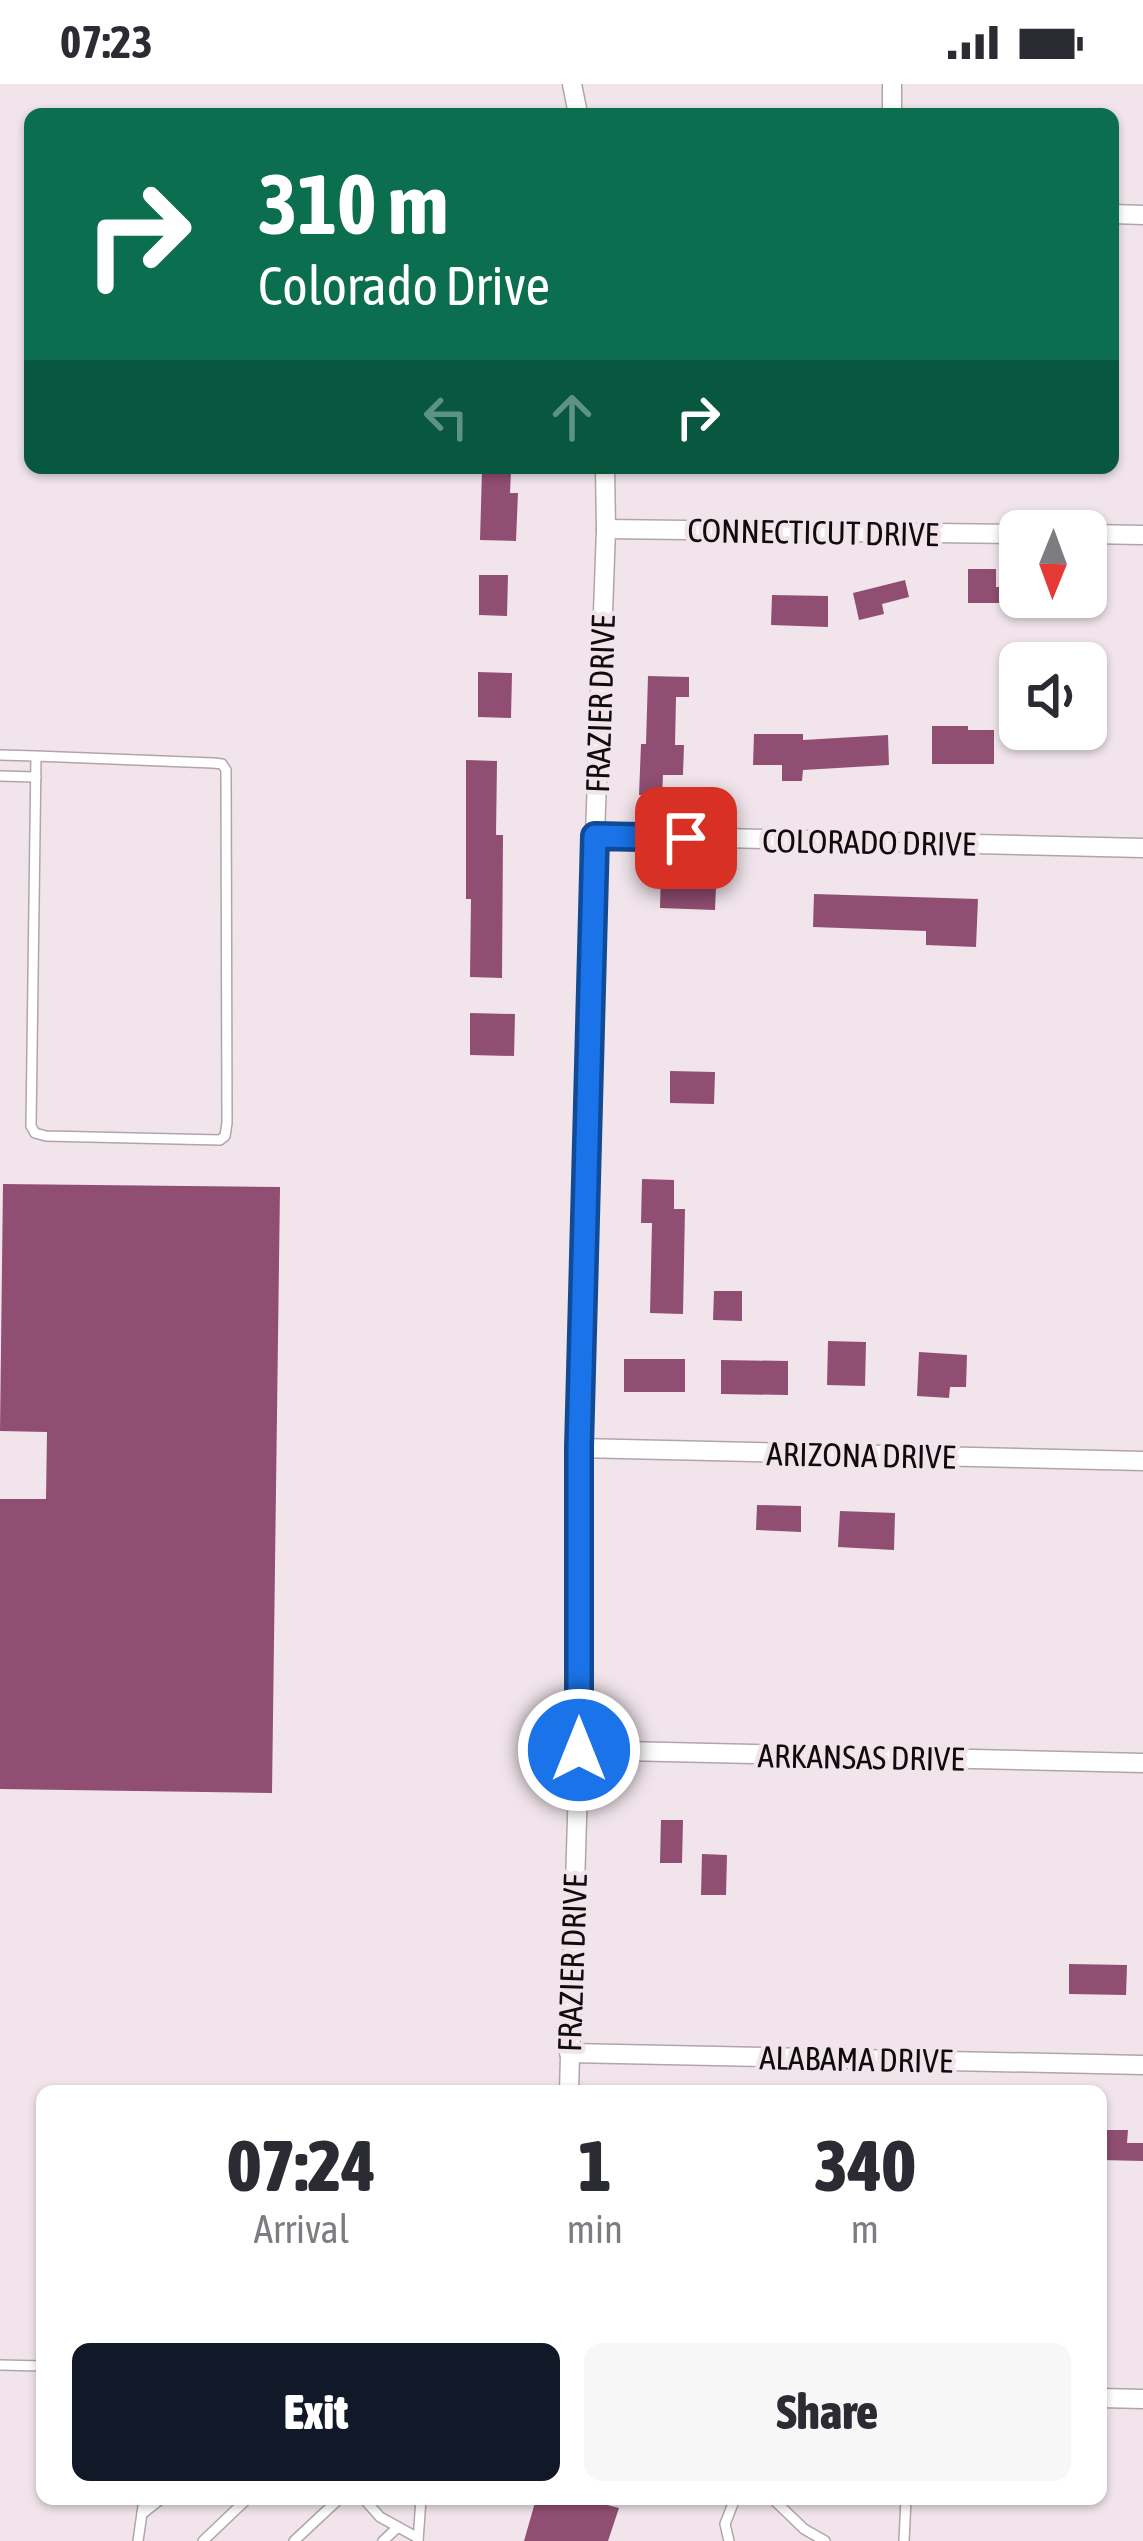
<!DOCTYPE html>
<html lang="en">
<head>
<meta charset="utf-8">
<style>
  :root { --surface:#fff; --page:#f7f7f7; --text:#2b2b33; --muted:#7c7c81; --accent:#111827 }
  body { margin:0; font-family:"Asap Condensed",sans-serif; background:var(--page); color:var(--text); height:100vh; display:flex; flex-direction:column; font-size:45px; white-space:nowrap }
  * { box-sizing:border-box; margin:0 }
  p { font-size:39px; color:var(--muted) }
  .icon { flex:none; width:66px; height:66px; fill:none; stroke:currentColor; stroke-width:2; stroke-linecap:round; stroke-linejoin:round }
  .map { position:relative; flex:1; overflow:hidden }
  .details { position:absolute; left:36px; top:2001px; width:1071px; height:420px; display:flex; flex-direction:column; background:var(--surface); border-radius:18px; box-shadow:0 3px 9px #0004 }
  .details>* { flex:none }
  .banner { position:absolute; left:24px; top:24px; width:1095px; height:366px; border-radius:18px; box-shadow:0 3px 9px #0004; background:#0b6e4f; color:#fff; overflow:hidden }
  .needle { width:78px; rotate:181deg }
  .tools { position:absolute; left:999px; top:426px; display:grid; gap:24px }
  .tools a { display:grid; place-items:center; width:108px; height:108px; border-radius:18px; background:var(--surface); box-shadow:0 3px 9px #0004; font-size:60px }
  .pin { position:absolute; display:grid; place-items:center; width:102px; height:102px; color:#fff; margin:-51px; border-radius:24px; box-shadow:0 6px 18px #0006 }
  .me { position:absolute; width:132px; margin:-66px; rotate:0deg; stroke-linejoin:round; filter:drop-shadow(0 0 9px #0008) }
  .turn { display:flex; align-items:center; gap:42px; height:252px; padding:0 36px; font-size:54px }
  .turn .icon { width:156px; height:156px; stroke-width:2.5 }
  .turn b { display:block; font-size:84px; line-height:102px }
  .lanes { display:flex; align-items:center; height:114px; padding:0 36px; background:#0003; justify-content:center; gap:60px; direction:ltr }
  .lanes .off { opacity:.35 }
  .eta { display:flex; justify-content:space-evenly; align-items:center; height:204px; text-align:center }
  .eta b { font-size:72px; font-weight:800; line-height:84px }
  .button { display:flex; gap:24px; margin-top:auto; padding:24px 36px }
  .button a { flex:1; height:138px; border-radius:18px; background:var(--accent); color:#fff; font-size:48px; font-weight:800; line-height:138px; text-align:center }
  .button a+a { background:var(--page); color:var(--text) }
  .status { display:flex; justify-content:space-between; align-items:center; height:84px; padding:0 60px; background:var(--surface); direction:ltr }
  .status svg { height:33px; fill:currentColor }
  .map>svg:first-child { display:block }
</style>
</head>
<body>
<div class="status"><b>07:23</b><svg viewBox="0 0 49 12"><path d="M0 12V9h3v3zM5 12V6h3v6zM10 12V3h3v9zM15 12V0h3v12zM26 1h20v11H26zM47 4h2v5h-2z"/></svg></div>
<div class="map">
<svg width="1143" height="2457" viewBox="0 0 1143 2457">
  <rect width="100%" height="100%" fill="#f1e5eb"/>
  <g fill="#904e72">
    <polygon points="482,386 511,387 510,409 518,409 516,457 480,456"/>
    <polygon points="968,485 996,485 996,503 1020,503 1020,519 968,519"/>
    <polygon points="479,491 508,491 507,532 479,531"/>
    <polygon points="905,496 909,513 882,520 884,530 859,536 853,509"/>
    <polygon points="772,511 828,512 828,543 771,541"/>
    <polygon points="478,588 512,589 511,634 478,633"/>
    <polygon points="648,592 689,593 689,613 676,613 675,661 684,661 683,691 663,691 662,712 639,711 641,660 646,660"/>
    <polygon points="932,642 968,642 968,646 994,646 994,680 932,680"/>
    <polygon points="754,650 803,650 803,656 888,651 889,681 803,686 802,697 782,697 782,681 753,681"/>
    <polygon points="466,676 497,677 496,751 503,751 502,894 470,893 471,815 466,815"/>
    <polygon points="661,782 692,783 691,801 716,802 715,826 660,824"/>
    <polygon points="814,810 978,815 976,863 926,861 926,847 813,843"/>
    <polygon points="470,929 515,930 514,972 470,971"/>
    <polygon points="670,987 715,988 714,1020 670,1019"/>
    <polygon points="642,1095 674,1096 674,1125 685,1125 683,1230 650,1229 652,1139 641,1139"/>
    <polygon points="3,1100 280,1103 272,1709 0,1705 0,1415 46,1415 47,1348 0,1347"/>
    <polygon points="714,1207 742,1207 742,1237 713,1236"/>
    <polygon points="828,1257 866,1258 865,1302 827,1301"/>
    <polygon points="919,1268 967,1271 966,1303 950,1303 949,1314 917,1312"/>
    <rect x="624" y="1275" width="61" height="33"/>
    <polygon points="721,1276 788,1277 788,1311 721,1310"/>
    <polygon points="757,1421 801,1422 801,1448 756,1446"/>
    <polygon points="840,1427 895,1429 894,1466 838,1463"/>
    <polygon points="661,1736 683,1736 682,1779 660,1779"/>
    <polygon points="702,1770 727,1771 726,1811 701,1811"/>
    <polygon points="1069,1880 1127,1881 1126,1911 1069,1910"/>
    <polygon points="1101,2046 1128,2046 1127,2059 1143,2059 1143,2077 1101,2076"/>
    <polygon points="536,2415 584,2415 619,2424 608,2457 524,2457"/>
  </g>
  <g fill="none" stroke-linecap="round" stroke-linejoin="round">
    <g stroke="#b0a5aa" stroke-width="12">
      <g id="lane">
        <polyline points="0,671 36,672 213,679 222,680 226,686 227,1039 225,1052 220,1056 46,1052 35,1049 31,1042 36,672"/>
        <polyline points="0,692 36,693"/>
        <polyline points="0,2281 42,2282"/>
        <polyline points="364,2415 380,2433 418,2454"/>
        <polyline points="773,2415 804,2445 825,2457"/>
        <polyline points="142,2430 161,2415"/>
        <polyline points="138,2457 144,2415"/>
        <polyline points="203,2457 247,2415"/>
        <polyline points="294,2457 339,2415"/>
        <polyline points="383,2457 398,2443"/>
        <polyline points="418,2457 421,2415"/>
        <polyline points="729,2457 725,2440 734,2417 738,2415"/>
        <polyline points="904,2457 906,2415"/>
      </g>
    </g>
    <g stroke="#b0a5aa" stroke-width="21">
      <g id="street">
        <polyline points="572,0 578,30"/>
        <polyline points="892,30 892,0"/>
        <polyline points="1113,130 1143,131"/>
        <polyline points="606,445 1020,450"/>
        <polyline points="1086,450 1143,451"/>
        <polyline points="595,751 1143,764"/>
        <polyline points="579,1364 1143,1377"/>
        <polyline points="579,1666 1143,1679"/>
        <polyline points="569,1969 1143,1981"/>
        <polyline points="569,2007 579,1666 579,1364 595,751 606,445 605,384"/>
        <polyline points="1101,2314 1143,2315"/>
      </g>
    </g>
    <use href="#lane" stroke="#fff" stroke-width="9"/>
    <use href="#street" stroke="#fff" stroke-width="18"/>
  </g>
  <g fill="none" stroke-linecap="round" stroke-linejoin="round">
    <g stroke="#114b97" stroke-width="30">
      <polyline id="route" points="579,1666 579,1364 595,752 686,754"/>
    </g>
    <use href="#route" stroke="#1a73e8" stroke-width="21"/>
  </g>
  <g text-anchor="middle" stroke-width="9" stroke-linejoin="round" paint-order="stroke">
    <g font-size="33" fill="#100c0e" stroke="#f1e5eb">
      <text transform="translate(813 448) rotate(1)" y="12">CONNECTICUT DRIVE</text>
      <text transform="translate(600 620) rotate(-88)" y="12">FRAZIER DRIVE</text>
      <text transform="translate(869 758) rotate(1)" y="12">COLORADO DRIVE</text>
      <text transform="translate(861 1371) rotate(1)" y="12">ARIZONA DRIVE</text>
      <text transform="translate(861 1673) rotate(1)" y="12">ARKANSAS DRIVE</text>
      <text transform="translate(572 1879) rotate(-88)" y="12">FRAZIER DRIVE</text>
      <text transform="translate(856 1975) rotate(1)" y="12">ALABAMA DRIVE</text>
    </g>
  </g>
</svg>
<div class="tools">
<a><svg class="needle" viewBox="-14 -14 28 28"><path d="M0-13l5 13h-10z" fill="#e53935"/><path d="M0 13l5-13h-10z" fill="#7c7c81"/></svg></a>
<a><svg class="icon" aria-label="sound" viewBox="0 0 24 24"><path d="M4 9h4l5-4v14l-5-4H4zM17 9q2 3 0 6"/></svg></a>
</div>
<div class="pin" style="left:686px;top:754px;background:#d93025"><svg class="icon" aria-label="arrive" viewBox="0 0 24 24"><path d="M6 21V4h12l-3 4 3 4H6"/></svg></div>
<svg class="me" style="left:579px;top:1666px" viewBox="-20 -20 40 40"><circle r="17" fill="#1a73e8" stroke="#fff" stroke-width="3"/><path d="M0-11L8 9 0 5-8 9z" fill="#fff"/></svg>
<div class="banner">
<div class="turn"><svg class="icon" aria-label="right" viewBox="0 0 24 24"><path d="M7 20v-9h11M14 6l5 5-5 5"/></svg><div><b>310 m</b>Colorado Drive</div></div>
<div class="lanes"><svg class="icon off" aria-label="left" viewBox="0 0 24 24"><path d="M17 20v-9H6M10 6l-5 5 5 5"/></svg><svg class="icon off" aria-label="ahead" viewBox="0 0 24 24"><path d="M12 20V5M6 11l6-6 6 6"/></svg><svg class="icon" aria-label="right" viewBox="0 0 24 24"><path d="M7 20v-9h11M14 6l5 5-5 5"/></svg></div>
</div>
<section class="details">
<div class="eta">
<div><b>07:24</b><p>Arrival</p></div>
<div><b>1</b><p>min</p></div>
<div><b>340</b><p>m</p></div>
</div>
<div class="button"><a>Exit</a><a>Share</a></div>
</section>
</div>
</body>
</html>
